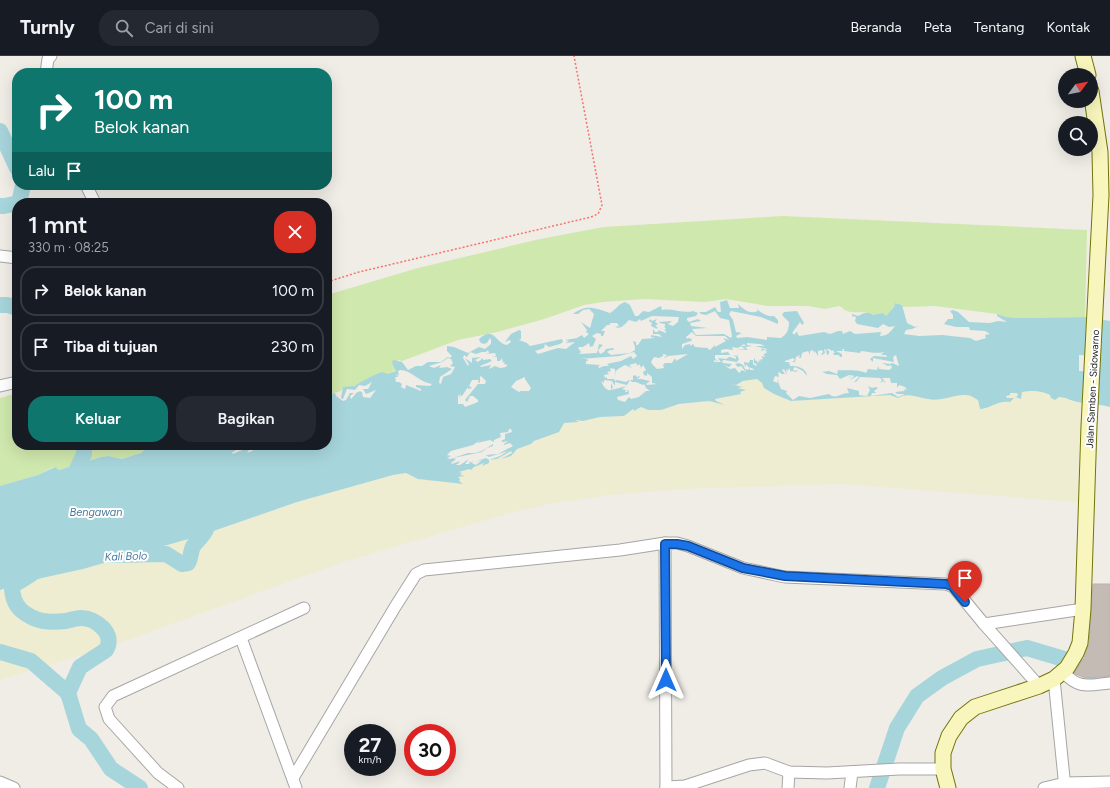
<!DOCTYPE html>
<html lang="id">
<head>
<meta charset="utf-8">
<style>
  :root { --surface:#171b24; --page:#242831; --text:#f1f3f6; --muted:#9ea1a6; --line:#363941; --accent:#0f766e }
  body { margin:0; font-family:Figtree,sans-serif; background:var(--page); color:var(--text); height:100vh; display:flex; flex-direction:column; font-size:15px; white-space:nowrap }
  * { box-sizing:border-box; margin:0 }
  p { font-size:13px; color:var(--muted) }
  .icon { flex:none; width:22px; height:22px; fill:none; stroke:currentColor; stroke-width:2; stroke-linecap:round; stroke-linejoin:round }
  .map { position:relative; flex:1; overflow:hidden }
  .details { position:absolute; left:12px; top:142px; width:320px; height:252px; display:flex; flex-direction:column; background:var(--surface); border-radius:16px; box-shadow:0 4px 16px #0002 }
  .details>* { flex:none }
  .top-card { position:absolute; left:12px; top:12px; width:320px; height:122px; border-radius:16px; box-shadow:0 4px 16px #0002; background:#0f766e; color:#fff; overflow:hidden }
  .needle { width:26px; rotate:58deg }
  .controls { position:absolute; left:1058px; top:12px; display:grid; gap:8px }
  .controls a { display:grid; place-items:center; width:40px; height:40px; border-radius:50%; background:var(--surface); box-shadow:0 4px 16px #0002; font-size:20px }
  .speed { position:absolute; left:344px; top:668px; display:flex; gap:8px; font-size:20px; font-weight:700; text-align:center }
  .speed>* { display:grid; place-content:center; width:52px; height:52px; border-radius:50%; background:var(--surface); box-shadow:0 4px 16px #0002; line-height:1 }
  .speed small { font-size:10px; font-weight:400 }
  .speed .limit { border:6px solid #d22; background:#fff; color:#111 }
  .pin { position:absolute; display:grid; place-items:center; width:34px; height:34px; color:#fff; margin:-41px -17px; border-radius:50% 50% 50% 0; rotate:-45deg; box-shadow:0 0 4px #0007 }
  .pin .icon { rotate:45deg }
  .me { position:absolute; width:44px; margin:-22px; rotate:0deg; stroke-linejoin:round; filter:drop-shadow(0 0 3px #0008) }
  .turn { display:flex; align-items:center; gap:14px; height:84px; padding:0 16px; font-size:18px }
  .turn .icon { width:52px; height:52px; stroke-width:2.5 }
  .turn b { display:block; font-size:28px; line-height:34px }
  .then { display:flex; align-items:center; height:38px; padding:0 16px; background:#0003; gap:8px; font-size:15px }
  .round { display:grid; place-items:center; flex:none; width:42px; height:42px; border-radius:16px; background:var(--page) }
  .headline { display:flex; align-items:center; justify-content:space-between; height:68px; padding:0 16px }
  h1 { font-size:24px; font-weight:600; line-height:30px }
  .action { display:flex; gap:8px; margin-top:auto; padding:8px 16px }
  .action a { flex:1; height:46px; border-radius:16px; background:var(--accent); color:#fff; font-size:16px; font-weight:600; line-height:46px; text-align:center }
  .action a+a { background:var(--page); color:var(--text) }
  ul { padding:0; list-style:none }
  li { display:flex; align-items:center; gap:12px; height:50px; margin:0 8px 6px; padding:0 8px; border:2px solid var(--line); border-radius:16px }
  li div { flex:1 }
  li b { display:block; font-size:15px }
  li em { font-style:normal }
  header { display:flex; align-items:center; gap:24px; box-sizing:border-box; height:56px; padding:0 20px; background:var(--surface); border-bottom:1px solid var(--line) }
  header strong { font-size:19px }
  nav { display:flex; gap:22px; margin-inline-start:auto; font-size:14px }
  .search { width:280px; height:36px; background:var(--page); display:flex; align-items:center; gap:10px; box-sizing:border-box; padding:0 14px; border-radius:16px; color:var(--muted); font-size:15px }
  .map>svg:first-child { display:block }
</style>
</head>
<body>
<header>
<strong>Turnly</strong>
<div class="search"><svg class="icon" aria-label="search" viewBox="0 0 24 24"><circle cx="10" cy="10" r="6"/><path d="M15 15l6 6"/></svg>Cari di sini</div>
<nav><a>Beranda</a><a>Peta</a><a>Tentang</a><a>Kontak</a></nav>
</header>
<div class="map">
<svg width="1110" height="732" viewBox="0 0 1110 732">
  <rect width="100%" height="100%" fill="#f0ece6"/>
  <polygon fill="#eeedd2" points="754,323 757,323 762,327 764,332 774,338 791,345 890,339 897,342 907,339 929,344 943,343 959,339 969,339 978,344 978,348 987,352 994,348 1013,342 1008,342 1006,340 1009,338 1017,337 1018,341 1021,343 1022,336 1028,335 1046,337 1083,347 1078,446 842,428 679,433 609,439 549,448 506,458 346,505 108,591 0,624 0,534 42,522 83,513 199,480 297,446 393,419 406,417 418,423 462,428 458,425 460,423 457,421 463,420 458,416 481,407 484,406 482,410 484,409 489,407 489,405 497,403 512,395 512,397 502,403 511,400 517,393 559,375 564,367 575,364 583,364 600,361 624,360 633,353 634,355 641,351 648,354 709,345 722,348 716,345 715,343 741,338 740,336 744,334 740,334 736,332 737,330 729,329 738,328 743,325"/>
  <g fill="#cfe8ad">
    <path d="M783 160 1087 174 1085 261 1017 262 1006 261 997 258 935 250 903 251 902 249 895 247 894 251 886 260 873 259C867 254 855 258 847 255 844 254 842 251 839 250L825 253 808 250H768L726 243 705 246 644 243 603 246 584 249 544 263 497 276 458 284 402 305 398 304 396 314 387 318H378L352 331H343L341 335 327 339V239L418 212 540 183 604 171Z"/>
    <polygon points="17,337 17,389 150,389 141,397 122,403 108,400 101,401 59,414 53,411 38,419 0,430 0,342"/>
  </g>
  <path fill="#a7d5dc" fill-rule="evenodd" d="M727 244 730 252H739L738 248C743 253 750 259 758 255L756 252C761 257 767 261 774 260L778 264V268L761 261 731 255 729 258 733 264 736 276 742 277 736 280 737 282 747 281 767 284V281L781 282C787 278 789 274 789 266L782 259 784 256 797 255 804 267 802 269 800 266 792 277 796 279 795 277 797 276 799 280 824 276 830 278 838 275H842L843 278 850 275 855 278 881 276 880 280C888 280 891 275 895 270L889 271 883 268 878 272 857 268 855 265 856 261 852 260V258L858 260C863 257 868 255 873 259L883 257 886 260 894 251 895 247 902 249 907 267 915 271 919 270 912 273 906 274 904 278 919 280 942 279 970 282 976 285 986 282 985 279 990 278 985 275 970 274 969 271H956L944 268 948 263H953V259L950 255 953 254 958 256 969 266 990 267 998 265 1007 266 997 260V258L1006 261 1017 262 1089 261 1110 265V351C1099 348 1089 348 1078 346 1071 345 1066 341 1059 341L1055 344 1051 342 1050 339C1043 335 1031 334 1022 336L1021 343 1015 341 1018 340 1017 337H1010V339L1006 340 1007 342H1014L1010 346C998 344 992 352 980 353L978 344C974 342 971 339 966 339 954 338 941 346 928 343 917 342 909 336 898 342L890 339 791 345 774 338 764 332 762 327 757 323 743 325 736 329 730 328 743 331 737 332 746 334 740 336 741 338 715 343 716 345 725 349 709 345 679 348 661 354H648L641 351 634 355 633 353 624 360 600 361 583 365 575 364 579 366 564 367 559 376 534 385 531 388 517 393 511 400 501 403 512 397 511 395 497 403 489 404V407L482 410 484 407 474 411 471 414 469 413 459 416 462 417 460 419 465 420 458 421 460 423 459 425 463 428 418 423 406 417 393 419 297 446 199 480 83 513 42 522 0 534V430L3 429 38 419 55 411 59 414 101 401 108 400 122 403 141 397 150 389 154 394H161L163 389H165L169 393 171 391 170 389 180 391 189 389H244L233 396 232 397 233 398 249 391H255H251L247 397 259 392 260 391 256 389H327V339L335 337 336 340 343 345 346 344 350 337H354L350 340 351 343C355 340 356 334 362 336L363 341 370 342 376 334 366 338 363 333H368L372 326 365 330 359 329 355 334 347 333 343 343 341 342 343 331 355 330C358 327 376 318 382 316L387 318 396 315 392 307 393 304 402 306 408 314 416 310H422L428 306H441L448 301 450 302 452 300 447 295V290L454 291 468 297 479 291 485 293 491 288V284L490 282 487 287 483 288 480 286 479 283C495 269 495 288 507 289L511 286 510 284 505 286 511 278 519 274 521 275V283L519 284 527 287 530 290 562 283 563 286 560 288 549 291 545 288 544 292 535 295 538 298 558 292 566 293 575 286 565 287 569 285 565 284 577 282 582 279 584 282 589 278 586 276 587 274 581 266 590 272 594 258 589 253 583 254 578 258H573C587 248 594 252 610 257 616 254 618 248 625 246L630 249 635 260H638L643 255 649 256 661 250 662 254C672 252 684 258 693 255L698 257 696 260 687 262V264L689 266 698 263 701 265 690 267 691 270 708 272 692 273 696 279 724 278 731 282 732 280 729 264 720 262 715 255 706 259 701 258 699 256H706L715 251 718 256H721L720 246ZM652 260 679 261 678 266 673 270 668 268 672 265 659 266 660 267 665 268V270H664L666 273 664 274 655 270 658 268 655 266 657 263 652 265 650 263 649 265 652 267 651 270 657 273V271L666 275V277L658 274V276H655L653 273V278H659L662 281 651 279V281L655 282 642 283 638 289H636V286L633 285 635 291V294L630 297 611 299 607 296 610 294H614L613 292 606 293 604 296 600 298 598 294 603 289 599 288 597 297 579 298 581 296 578 292 579 291H583L589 287 590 291 593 290 596 283 592 280 597 277 601 278V280H603L605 275H601L607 269H609L611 267H617L619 270 615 271C621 274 625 268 629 264L636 266 640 263 641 265ZM692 276 696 280H725L729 284 723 282 726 285 715 291V289L710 294 708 293V292L695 291 693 288 690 290V288L685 289 682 293V288L691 285 692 283 688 282 687 283 686 281ZM747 287 760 288 765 290H755L767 293 766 294 761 292 762 294 760 295 765 294 767 296 763 299 765 300 764 301 761 300 763 303 759 304 762 306 759 305 758 302 759 307 755 304V302L754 303V307L757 308 756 310 753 308V304H750L749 307 744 306 745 311 747 308 748 311 754 313 753 314H750V312L748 314 745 313 743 309 739 307 735 308 738 311 741 310 746 316 742 314 739 317 735 312 730 313 724 309 729 311 732 308 723 307 722 305 724 304 737 306 739 303 737 300 739 299H737V296V300L733 299 736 301V303L730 301 731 300 726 303 718 302 721 306H714V304L718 305 715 303V299H730L728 296 721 297V294L726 293 733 294 732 291 738 292 744 288 746 290H741L745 293H736L748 294 745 291 752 290 747 289ZM824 293 826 294 827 299 829 298V295L826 293H829L832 295 833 294 835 297H833L834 299H839L840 301H842V298L836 295H843L842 293H844V295L860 297 861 295C871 296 876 298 884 296L881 299H886L887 301 874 300 870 303 873 306V302L894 306 893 301 896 299 899 310 892 307 890 308 882 307 888 310 891 309 892 312 889 314 879 313 878 310 877 314 868 313 866 317C858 313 846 315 838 314L837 318 829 315 822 316 827 318 837 319 840 323 849 319H851L848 323 852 319 854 320 850 324 857 320 859 321 854 326H856L860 321 880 322 882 324 880 327 883 325 886 327 882 322H890L891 327H897V332L899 329 905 331 907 334 903 333 905 335 895 336 897 338H905L898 341 892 337 871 340 872 337H876L874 335 878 332 876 331 872 332 868 330 870 334 867 340 859 339V335L847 332 849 337C840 337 836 344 829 338L810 342 799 340 793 344 786 337 787 335 781 333 778 326 779 322 777 327 773 325 775 320 779 321 778 317 780 316 781 318H785L782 314 784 313 787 319 786 313 788 315 789 312 791 316 792 315 796 316 798 314 794 315 793 313 795 311 803 315 807 320C806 311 797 310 790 310L789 306H785V305L793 302 795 304 792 306H795L796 301 800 299 799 302H801L802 297 808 295 810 299V295L813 294 814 297 815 295 818 300V295L822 294 823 296 821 299H822L825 297ZM488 294 489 297 485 298 495 297 496 300H492L497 301V305H500L502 302 503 307 504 306 505 309 507 308V309L506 311 500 312 495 310 489 313 491 309 481 311 480 310 492 305 490 303 483 304V302L478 306 475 304 481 301 472 302V307L465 302 469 308 468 310 463 302 464 299 467 301 470 296 476 298 482 296H486ZM634 296 637 300 633 303 631 300 621 305 607 308 609 310H604L599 312 598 310 601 309 586 308V305H588L587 303H580L619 300ZM663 298 667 299 664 302H665L668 300 688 298 676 305 675 302 672 307H665L663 309 664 312 657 313 652 308 651 306 654 301 659 302 663 300ZM1079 299 1097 300V316L1079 315ZM448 302 451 303 453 307 450 310 455 311 451 318 443 321 441 328 439 327 440 321 452 313 447 311 439 312 441 309 434 312 429 310 442 306ZM636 307 638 310 639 308 640 309 641 312 643 309 646 314 643 316 644 319 647 320V317L652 321V327L657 328 647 329 646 328 650 325 641 323H636L639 322 640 320 637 321 635 319 633 320V324H629L626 326 617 324 615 325 614 323H607V321L605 322 604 319 609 318 607 316 611 315 610 312 615 313 616 321 615 316 618 313 625 309 632 312 629 309ZM400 314C411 314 421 327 432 328L430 330 416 329V331L421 333V335L406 329 405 333 401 331 402 328 399 326H396L395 321H398L396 318 399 320 398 315ZM481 320 486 325 485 328H478L465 344 467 346 470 340H473L478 344V346L465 351 463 348H458V339L461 342 459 338 462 340 468 331V333L472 332 469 330 472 324H479L478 326 480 327V321ZM525 321V323L531 332 529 335H521L519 336 511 331 516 325ZM604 324 612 325 615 330V326L627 329 630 324 632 326H636L643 329 644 328 646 332 650 335H646L641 341 645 335 639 341 631 343 629 341 625 346 618 344 617 341 629 338 628 333 627 336H625L626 334 622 333 627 330 611 334 613 331 611 327V334C606 335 603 330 601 325L604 327ZM509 373H511L512 376 505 378V383L501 385 503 386 508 385 504 388V389L510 387 513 390 498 398 486 399 489 401 508 395 500 400 489 404 486 402 474 406 482 404 476 409 472 407 473 404 471 407 470 405 469 408H465L469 403 460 409H455L458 408 460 405 452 408 451 407 456 403 453 402 482 396 487 392 493 390V388L482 395 475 397H468L450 403 447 402 451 400 447 399 451 395 473 389 480 384 477 387 490 384 494 386V384L501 381 500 377 508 376Z"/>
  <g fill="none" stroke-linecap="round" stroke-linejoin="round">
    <g stroke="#a7d5dc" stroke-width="16">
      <polyline points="0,75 17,112"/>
      <polyline points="0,150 4,150 19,147 23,129"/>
      <polyline points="0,249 8,249 17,252"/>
      <polyline points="71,426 84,398 84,389"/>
      <path d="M111 499 166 498 182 508 188 507C192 500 190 494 194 489 202 479 212 473 204 460"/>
      <path d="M30 519 12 530C12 539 15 549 22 555 36 566 48 567 66 565 71 564 76 562 81 562 96 562 116 578 106 594L80 611 68 637"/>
      <polyline points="0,596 31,605 68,637"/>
      <polyline points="68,637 79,673 91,683 111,713 140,732"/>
      <polyline points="877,732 897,672 917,640 942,622 977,603 1027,592 1064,603 1110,624"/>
    </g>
  </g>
  <polygon fill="#c4bbb5" stroke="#c1b1a8" points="1093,528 1110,528 1110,620 1085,622 1074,617 1084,602 1089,588"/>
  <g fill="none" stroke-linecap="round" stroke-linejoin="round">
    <g stroke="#a6a6a6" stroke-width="13">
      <g id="street">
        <polyline points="46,17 48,3 51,0"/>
        <polyline points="86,129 95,147"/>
        <polyline points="0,200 17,202"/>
        <polyline points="0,330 17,326"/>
        <polyline points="665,487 666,731"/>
        <polyline points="984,568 1083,553"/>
        <polyline points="241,582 296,732"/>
        <path d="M1063 616C1080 634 1088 629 1110 627"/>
        <polyline points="1054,623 1065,732"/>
        <polyline points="293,722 395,551 416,518 424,514 620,494 665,487 677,487 688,490 743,512 785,521 945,528 952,530 956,534 984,568 1039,630"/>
        <polyline points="0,726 14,732"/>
        <polyline points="178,732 158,717 109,663 105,651 113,640 304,552"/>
        <polyline points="666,732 666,731 685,730 749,709 765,707 789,716 827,717 899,713 943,713"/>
        <polyline points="788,732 789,716"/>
        <polyline points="850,732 852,716"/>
        <polyline points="1044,732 1065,727 1110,726"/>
      </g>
    </g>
    <g stroke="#727508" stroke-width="17">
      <g id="secondary">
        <polyline points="1083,0 1088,19"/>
        <polyline points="948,732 943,713 943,697 949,680 961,662 975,651 1039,630 1054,623 1067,612 1076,597 1080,587 1083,553 1089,370 1101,139 1100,96 1091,35"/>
      </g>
    </g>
    <polyline stroke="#f67370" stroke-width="1.5" stroke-dasharray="2 2" stroke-linecap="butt" points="327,226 359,216 591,161 598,158 602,149 574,0"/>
    <use href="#street" stroke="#fff" stroke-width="11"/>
    <use href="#secondary" stroke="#f8f6bc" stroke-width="15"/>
  </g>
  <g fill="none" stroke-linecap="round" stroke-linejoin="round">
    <g stroke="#114b97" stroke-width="10">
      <polyline id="route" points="666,624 665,488 677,488 688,490 743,512 785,520 946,528 952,530 965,546"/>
    </g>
    <use href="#route" stroke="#1a73e8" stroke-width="7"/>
  </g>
  <g text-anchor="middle" stroke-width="4" stroke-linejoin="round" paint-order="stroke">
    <g font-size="10" fill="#1f1f1f" stroke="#fff">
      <text transform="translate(1092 333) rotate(-87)" y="4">Jalan Samben - Sidowarno</text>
    </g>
    <g font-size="11" font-style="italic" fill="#48799d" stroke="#fff">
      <text x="96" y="460">Bengawan</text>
      <text transform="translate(126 500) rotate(-2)" y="4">Kali Bolo</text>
    </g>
  </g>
</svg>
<div class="controls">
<a><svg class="needle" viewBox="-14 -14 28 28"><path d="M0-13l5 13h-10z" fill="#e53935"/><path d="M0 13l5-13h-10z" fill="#9ea1a6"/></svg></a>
<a><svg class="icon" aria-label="search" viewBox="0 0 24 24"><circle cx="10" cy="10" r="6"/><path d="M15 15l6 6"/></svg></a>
</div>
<div class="speed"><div>27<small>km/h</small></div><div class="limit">30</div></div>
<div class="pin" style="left:965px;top:546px;background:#d93025"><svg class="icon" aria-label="arrive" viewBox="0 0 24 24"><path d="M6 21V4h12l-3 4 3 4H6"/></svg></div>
<svg class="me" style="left:666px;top:624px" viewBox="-20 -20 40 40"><path d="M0-17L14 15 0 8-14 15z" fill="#1a73e8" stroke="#fff" stroke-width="4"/></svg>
<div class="top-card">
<div class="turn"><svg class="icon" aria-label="right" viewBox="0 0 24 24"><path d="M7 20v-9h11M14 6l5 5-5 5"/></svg><div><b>100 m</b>Belok kanan</div></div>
<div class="then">Lalu<svg class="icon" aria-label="arrive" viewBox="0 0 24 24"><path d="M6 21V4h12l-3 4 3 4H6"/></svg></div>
</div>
<section class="details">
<div class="headline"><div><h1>1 mnt</h1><p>330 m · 08:25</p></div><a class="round" style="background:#d93025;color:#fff"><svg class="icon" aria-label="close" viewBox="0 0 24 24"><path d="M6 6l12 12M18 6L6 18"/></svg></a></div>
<ul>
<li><svg class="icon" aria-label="right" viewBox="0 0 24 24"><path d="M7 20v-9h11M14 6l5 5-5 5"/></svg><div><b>Belok kanan</b></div><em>100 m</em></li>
<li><svg class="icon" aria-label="arrive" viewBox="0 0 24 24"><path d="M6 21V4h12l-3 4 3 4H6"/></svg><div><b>Tiba di tujuan</b></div><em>230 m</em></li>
</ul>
<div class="action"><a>Keluar</a><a>Bagikan</a></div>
</section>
</div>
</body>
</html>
